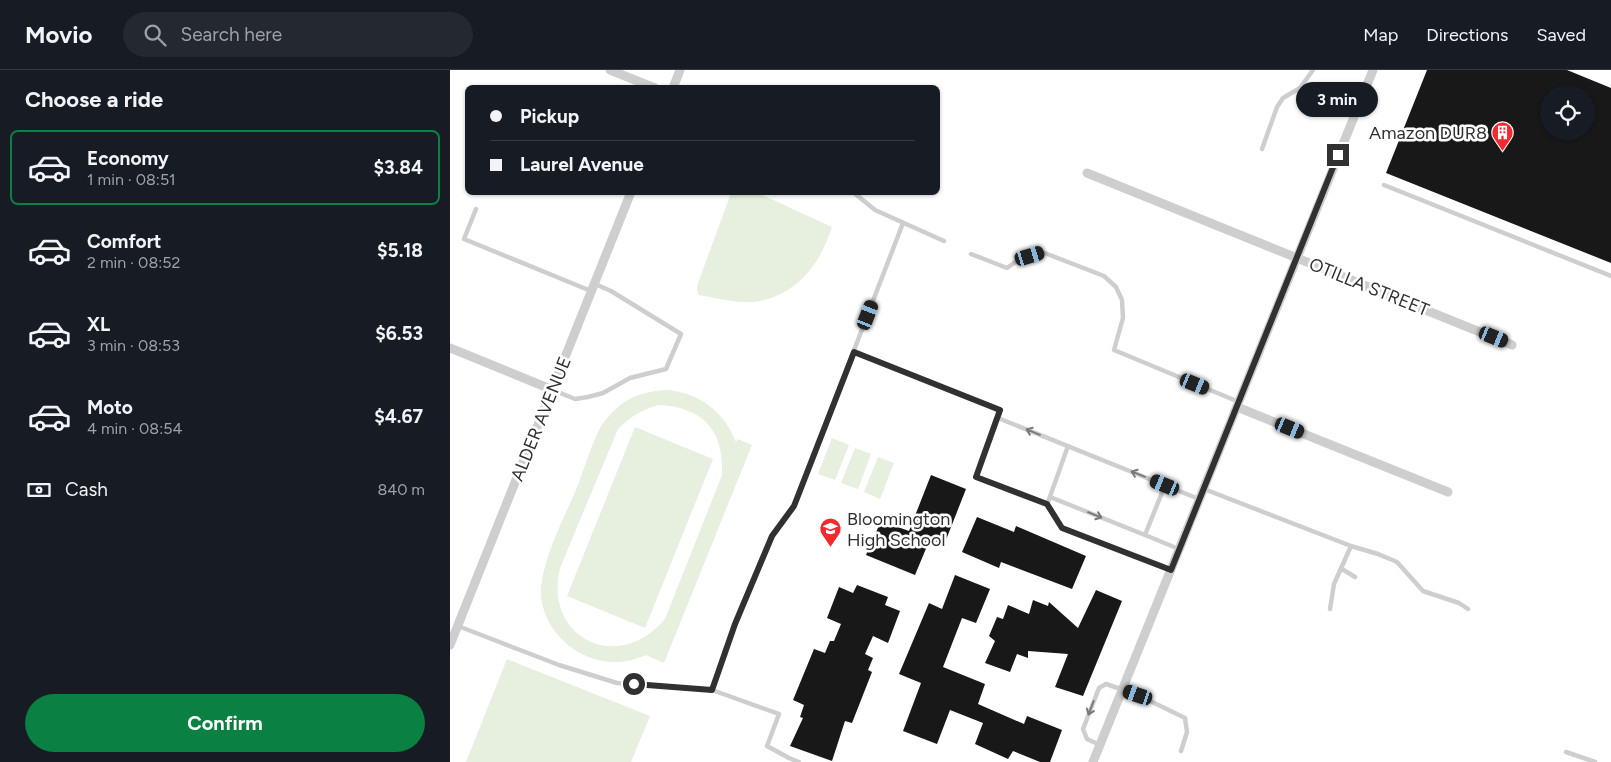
<!DOCTYPE html>
<html lang="en">
<head>
<meta charset="utf-8">
<style>
  :root { --surface:#171b24; --page:#242831; --text:#f1f3f6; --muted:#9ea1a6; --line:#363941; --accent:#0b8043 }
  body { margin:0; font-family:Figtree,sans-serif; background:var(--page); color:var(--text); height:100vh; display:flex; flex-direction:column; font-size:19px; white-space:nowrap }
  * { box-sizing:border-box; margin:0 }
  p { font-size:16px; color:var(--muted) }
  .icon { flex:none; width:28px; height:28px; fill:none; stroke:currentColor; stroke-width:2; stroke-linecap:round; stroke-linejoin:round }
  .map { position:relative; flex:1; overflow:hidden }
  .sheet { display:flex; flex-direction:column; background:var(--surface); width:450px }
  .sheet>* { flex:none }
  .guide { position:absolute; left:15px; top:15px; width:475px; height:110px; border-radius:8px; box-shadow:0 1px 4px #0004; display:grid; align-content:center; height:110px; padding:0 25px; background:var(--surface) }
  .buttons { position:absolute; left:1090px; top:15px; display:grid; gap:10px }
  .buttons a { display:grid; place-items:center; width:55px; height:55px; border-radius:50%; background:var(--surface); box-shadow:0 1px 4px #0004; font-size:25px }
  .end { position:absolute; width:22px; height:22px; margin:-11px; border:6px solid #313131; background:#fff; box-shadow:0 0 0 2px #fff }
  .from { border-radius:50% }
  .bubble { position:absolute; height:35px; border-radius:18px; background:var(--surface); box-shadow:0 1px 4px #0004; font-size:16px; font-weight:700; line-height:35px; text-align:center }
  .car { position:absolute; width:15px; height:30px; margin:-15px -8px; border-radius:6px; box-shadow:0 0 4px 1px #0007; background:linear-gradient(#222 24%,#8ab4d8 0 40%,#222 0 76%,#8ab4d8 0 86%,#222 0) }
  .guide b { display:flex; align-items:center; gap:18px; height:48px; font-size:19px }
  .guide b+b { border-top:1px solid var(--line) }
  .guide i { width:12px; height:12px; background:var(--text) }
  ul { padding:0; list-style:none }
  li { display:flex; align-items:center; gap:15px; height:75px; margin:0 10px 8px; padding:0 15px; border:2px solid transparent; border-radius:8px }
  li div { flex:1 }
  li b { display:block; font-size:19px }
  li em { font-style:normal; font-weight:700 }
  li.on { border-color:var(--accent) }
  li>.icon { width:45px; height:45px; stroke-width:1.5 }
  h2 { padding:0 25px; font-size:22px; line-height:60px }
  .pay { display:flex; align-items:center; gap:12px; height:55px; padding:0 25px; font-size:19px }
  .pay p { margin-inline-start:auto }
  .action { display:flex; gap:10px; margin-top:auto; padding:10px 25px }
  .action a { flex:1; height:58px; border-radius:30px; background:var(--accent); color:#fff; font-size:20px; font-weight:700; line-height:58px; text-align:center }
  header { display:flex; align-items:center; gap:30px; box-sizing:border-box; height:70px; padding:0 25px; background:var(--surface); border-bottom:1px solid var(--line) }
  header strong { font-size:24px }
  nav { display:flex; gap:28px; margin-inline-start:auto; font-size:18px }
  .search { width:350px; height:45px; background:var(--page); display:flex; align-items:center; gap:12px; box-sizing:border-box; padding:0 18px; border-radius:28px; color:var(--muted); font-size:19px }
  main { display:flex; flex:1; min-height:0 }
  .map>svg:first-child { display:block }
</style>
</head>
<body>
<header>
<strong>Movio</strong>
<div class="search"><svg class="icon" aria-label="search" viewBox="0 0 24 24"><circle cx="10" cy="10" r="6"/><path d="M15 15l6 6"/></svg>Search here</div>
<nav><a>Map</a><a>Directions</a><a>Saved</a></nav>
</header>
<main>
<section class="sheet">
<h2>Choose a ride</h2>
<ul>
<li class="on"><svg class="icon" aria-label="car" viewBox="0 0 24 24"><path d="M5 17H2v-5l4-1 3-4h7l3 4 3 1v5h-3M9 17h6M6 11h13"/><circle cx="7" cy="17" r="2"/><circle cx="17" cy="17" r="2"/></svg><div><b>Economy</b><p>1 min · 08:51</p></div><em>$3.84</em></li>
<li><svg class="icon" aria-label="car" viewBox="0 0 24 24"><path d="M5 17H2v-5l4-1 3-4h7l3 4 3 1v5h-3M9 17h6M6 11h13"/><circle cx="7" cy="17" r="2"/><circle cx="17" cy="17" r="2"/></svg><div><b>Comfort</b><p>2 min · 08:52</p></div><em>$5.18</em></li>
<li><svg class="icon" aria-label="car" viewBox="0 0 24 24"><path d="M5 17H2v-5l4-1 3-4h7l3 4 3 1v5h-3M9 17h6M6 11h13"/><circle cx="7" cy="17" r="2"/><circle cx="17" cy="17" r="2"/></svg><div><b>XL</b><p>3 min · 08:53</p></div><em>$6.53</em></li>
<li><svg class="icon" aria-label="car" viewBox="0 0 24 24"><path d="M5 17H2v-5l4-1 3-4h7l3 4 3 1v5h-3M9 17h6M6 11h13"/><circle cx="7" cy="17" r="2"/><circle cx="17" cy="17" r="2"/></svg><div><b>Moto</b><p>4 min · 08:54</p></div><em>$4.67</em></li>
</ul>
<div class="pay"><svg class="icon" aria-label="cash" viewBox="0 0 24 24"><path d="M3 7h18v10H3z"/><circle cx="12" cy="12" r="2"/></svg>Cash<p>840 m</p></div>
<div class="action"><a>Confirm</a></div>
</section>
<div class="map">
<svg width="1161" height="692" viewBox="0 0 1161 692">
  <rect width="100%" height="100%" fill="#fff"/>
  <path fill="#e7efdf" fill-rule="evenodd" d="M281,123H308L382,157C370,195 345,228 302,232C285,233 266,228 248,225L247,216Z
    M219,320C251,324 274,342 286,372L288,369L302,375L214,593L196,585C186,589 177,592 166,592C128,593 91,560 91,522C91,491 116,444 128,415C135,396 141,376 150,358C154,351 161,343 167,338C182,324 199,321 219,320ZM208,335C253,337 274,360 272,405L215,549C168,605 93,568 110,498L168,359C180,347 191,340 208,335Z
    M185,357L263,389L195,558L117,526Z
    M382,368L399,375L385,410L368,404Z
    M405,378L421,384L408,419L391,413Z
    M428,387L444,393L430,429L414,422Z
    M57,589L200,646L181,692H16Z"/>
  <path fill="#181818" fill-rule="evenodd" d="M977,0H1117L1161,18V193L936,103ZM1099,24H1136V61H1099Z
    M481,405L516,419L494,475L480,469L465,505L416,485L431,451L459,461Z
    M527,447L564,462L566,456L636,486L622,519L551,492L549,498L512,482Z
    M505,505L540,519L526,553L512,548L493,597L535,614L528,634L574,654L577,646L612,660L600,692H590L563,681L558,689L525,674L533,653L500,640L487,674L453,661L471,613L449,604L479,533L492,539Z
    M407,515L438,527L435,535L450,541L438,573L423,566L415,584L423,588L418,600L422,602L402,653L395,651L382,691L340,676L353,648L350,647L354,635L343,630L364,579L375,583L380,571H384L391,554L377,548L389,517L403,523Z
    M646,520L672,531L633,626L605,617L618,584L578,581V588L567,584L560,602L535,593L545,571L539,566L547,547L553,549L558,535L579,544L583,530L598,536L599,532L628,558Z"/>
  <g fill="none" stroke-linecap="round" stroke-linejoin="round">
    <path stroke="#cecece" stroke-width="4.5" d="M812,79L827,37L833,28L850,18L863,0
      M934,115L1161,206
      M403,122L425,140L494,171
      M26,139L14,169L141,221
      M521,184L557,198L568,190L592,182L654,206L666,217L672,230L673,248L664,280L789,332
      M404,282L551,340L526,407L597,435L612,458L721,500
      M103,320L125,329L138,327L153,323L180,308L216,299L231,264L161,221L145,214
      M548,348L749,429
      M715,415L695,465L729,479
      M754,419L901,476L928,484L947,492L973,521L1009,533L1018,539
      M600,427L695,465
      M597,435L618,376
      M892,499L905,507
      M880,539L884,514L901,476
      M8,556L109,595L167,613L262,620
      M650,675L637,669L633,659L649,618L656,614L688,625L735,648L737,662L731,681
      M1116,682L1145,692
      M349,692L339,688L317,676L329,644L262,620L285,554L322,466L344,436L453,153"/>
    <path stroke="#cecece" stroke-width="9" d="M160,0L205,18
      M223,18L230,0
      M637,103L1062,275
      M0,278L103,320
      M787,337L998,422
      M0,575L181,122
      M643,692L923,0"/>
  </g>
  <defs><path id="oneway-shaft" d="M-6 0H5M1.5-3L5.5 0L1.5 3" fill="none" stroke-width="1.6" stroke-linecap="round" stroke-linejoin="round" transform="scale(1.25)"/></defs>
  <g stroke="#787878">
    <use href="#oneway-shaft" transform="translate(583 362) rotate(-158)"/>
    <use href="#oneway-shaft" transform="translate(688 404) rotate(-158)"/>
    <use href="#oneway-shaft" transform="translate(645 445) rotate(22)"/>
    <use href="#oneway-shaft" transform="translate(641 638) rotate(111)"/>
  </g>
  <g fill="none" stroke-linecap="round" stroke-linejoin="round">
    <path stroke="#313131" stroke-width="6" d="M184,614L262,620L285,554L322,466L344,436L404,282L550,340L526,407L597,434L612,458L721,500L888,85"/>
  </g>
  <defs>
    <symbol id="building-pin" viewBox="-11 -11 22 30"><path d="M0 17L-7.5 6A9.5 9.5 0 1 1 7.5 6Z" fill="#f32930" stroke="#fff"/><path d="M-4-6H4V6H1V3H-1V6H-4ZM-2.5-4.3h1.7v1.8h-1.7ZM.8-4.3h1.7v1.8H.8ZM-2.5-1h1.7V.8h-1.7ZM.8-1h1.7V.8H.8Z" fill="#fff"/></symbol>
    <symbol id="school-pin" viewBox="-11 -11 22 30"><path d="M0 17L-7.5 6A9.5 9.5 0 1 1 7.5 6Z" fill="#f32930" stroke="#fff"/><path d="M0-5L7-2L0 1L-7-2ZM-4 1L0 2.5L4 1V4Q0 6-4 4Z" fill="#fff"/></symbol>
  </defs>
  <g fill-rule="evenodd">
    <use href="#building-pin" x="1040" y="50" width="25" height="34"/>
    <use href="#school-pin" x="368" y="446" width="25" height="34"/>
  </g>
  <g text-anchor="middle" dominant-baseline="central" stroke-width="5" stroke-linejoin="round" paint-order="stroke">
    <g font-size="18" fill="#313131" stroke="#fff" text-anchor="end">
      <text x="1037" y="63">Amazon DUR8</text>
      <text x="397" y="449" text-anchor="start">Bloomington<tspan x="397" dy="21">High School</tspan></text>
    </g>
    <g font-size="18" fill="#313131" stroke="#fff">
      <text transform="translate(919 217) rotate(22)">OTILLA STREET</text>
      <text transform="translate(91 349) rotate(-68)">ALDER AVENUE</text>
    </g>
  </g>
</svg>
<div class="buttons">
<a><svg class="icon" aria-label="locate" viewBox="0 0 24 24"><circle cx="12" cy="12" r="6"/><path d="M12 2v4M12 18v4M2 12h4M18 12h4"/></svg></a>
</div>
<i class="end from" style="left:184px;top:614px"></i>
<i class="end" style="left:888px;top:85px"></i>
<div class="bubble" style="left:846px;top:12px;width:82px">3 min</div>
<i class="car" style="left:580px;top:186px;rotate:73deg"></i>
<i class="car" style="left:418px;top:245px;rotate:21deg"></i>
<i class="car" style="left:1044px;top:267px;rotate:112deg"></i>
<i class="car" style="left:745px;top:314px;rotate:112deg"></i>
<i class="car" style="left:840px;top:358px;rotate:112deg"></i>
<i class="car" style="left:715px;top:415px;rotate:292deg"></i>
<i class="car" style="left:688px;top:625px;rotate:289deg"></i>
<div class="guide">
<b><i class="from"></i>Pickup</b>
<b><i></i>Laurel Avenue</b>
</div>
</div>
</main>
</body>
</html>
